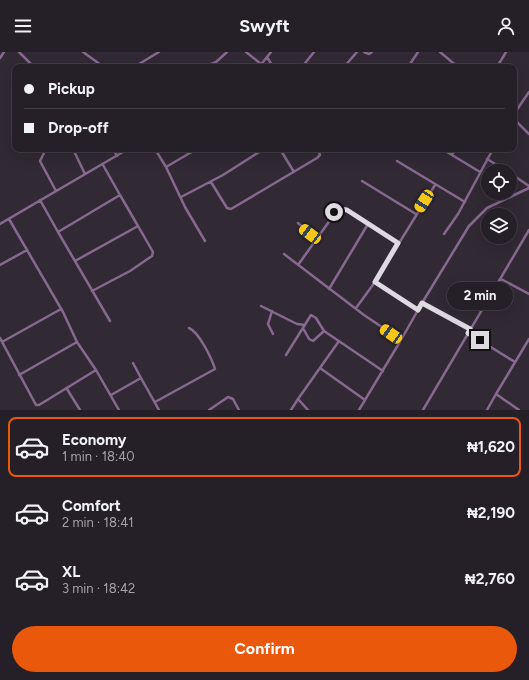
<!DOCTYPE html>
<html lang="en">
<head>
<meta charset="utf-8">
<style>
  :root { --surface:#251f27; --page:#312c33; --text:#f1f3f6; --muted:#a3a2a7; --line:#423d44; --accent:#ea580c }
  body { margin:0; font-family:Figtree,sans-serif; background:var(--page); color:var(--text); height:100vh; display:flex; flex-direction:column; font-size:15px; white-space:nowrap }
  * { box-sizing:border-box; margin:0 }
  p { font-size:13px; color:var(--muted) }
  .icon { flex:none; width:22px; height:22px; fill:none; stroke:currentColor; stroke-width:2; stroke-linecap:round; stroke-linejoin:round }
  .map { position:relative; height:358px; overflow:hidden }
  .details { display:flex; flex-direction:column; background:var(--surface); flex:1 }
  .details>* { flex:none }
  .guide { position:absolute; left:12px; top:12px; width:505px; height:88px; border-radius:8px; box-shadow:0 4px 16px #0002,0 0 0 1px var(--line); display:grid; align-content:center; height:88px; padding:0 12px; background:var(--surface) }
  .fabs { position:absolute; left:481px; top:112px; display:grid; gap:8px }
  .fabs a { display:grid; place-items:center; width:36px; height:36px; border-radius:50%; background:var(--surface); box-shadow:0 4px 16px #0002,0 0 0 1px var(--line); font-size:20px }
  .end { position:absolute; width:18px; height:18px; margin:-9px; border:5px solid #dfdae1; background:#111; box-shadow:0 0 0 2px #111 }
  .from { border-radius:50% }
  .bubble { position:absolute; height:28px; border-radius:14px; background:var(--surface); box-shadow:0 4px 16px #0002,0 0 0 1px var(--line); font-size:13px; font-weight:700; line-height:28px; text-align:center }
  .car { position:absolute; width:12px; height:24px; margin:-12px -6px; border-radius:5px; box-shadow:0 0 3px 1px #0007; background:linear-gradient(#f5c518 24%,#345 0 40%,#f5c518 0 76%,#345 0 86%,#f5c518 0) }
  .guide b { display:flex; align-items:center; gap:14px; height:38px; font-size:15px }
  .guide b+b { border-top:1px solid var(--line) }
  .guide i { width:10px; height:10px; background:var(--text) }
  ul { padding:7px 0 0; list-style:none }
  li { display:flex; align-items:center; gap:12px; height:60px; margin:0 8px 6px; padding:0 4px; border:2px solid transparent; border-radius:8px }
  li div { flex:1 }
  li b { display:block; font-size:15px }
  li em { font-style:normal; font-weight:700 }
  li.active { border-color:var(--accent) }
  li>.icon { width:36px; height:36px; stroke-width:1.5 }
  .primary-button { display:flex; gap:8px; margin-top:auto; padding:8px 12px }
  .primary-button a { flex:1; height:46px; border-radius:24px; background:var(--accent); color:#fff; font-size:16px; font-weight:700; line-height:46px; text-align:center }
  header { display:flex; justify-content:space-between; align-items:center; height:52px; padding:0 12px; background:var(--surface); font-size:18px; font-weight:700 }
  .map>svg:first-child { display:block }
</style>
</head>
<body>
<header><svg class="icon" aria-label="menu" viewBox="0 0 24 24"><path d="M4 6h16M4 12h16M4 18h16"/></svg>Swyft<svg class="icon" aria-label="person" viewBox="0 0 24 24"><circle cx="12" cy="8" r="4"/><path d="M4 21q1-7 8-7t8 7"/></svg></header>
<div class="map">
<svg width="529" height="358" viewBox="0 0 529 358">
  <rect width="100%" height="100%" fill="#312934"/>
  <g fill="none" stroke-linecap="round" stroke-linejoin="round">
    <path stroke="#886891" stroke-width="2.5" d="M19,0L34,15
      M83,0L101,13
      M246,0L261,12
      M364,0L369,2L372,0
      M440,0L458,15
      M267,5L273,15
      M0,6L4,0
      M134,15L159,0
      M204,15L216,10L227,0
      M259,15L271,0
      M302,15L314,0
      M344,15L357,0
      M408,15L418,0
      M497,15L506,0
      M514,62L529,40
      M514,67L529,82
      M46,97L40,109L56,139
      M73,97L85,122
      M113,97L117,104
      M155,97L166,115L195,98
      M280,97L294,120
      M442,97L452,103
      M455,97L452,103L480,120
      M487,107L507,119
      M397,109L465,150
      M166,115L185,155L205,189
      M510,121L529,134
      M362,129L416,162
      M211,130L227,156L231,157L317,106L320,103L318,97
      M181,145L223,123L264,97
      M40,148L58,180L120,143L103,113
      M9,167L63,260L77,290L96,318L119,358
      M298,171L310,182L318,185
      M0,172L128,97
      M58,180L110,269
      M444,182L458,162L493,97
      M284,202L364,263L401,288L359,358
      M75,209L138,174L120,143
      M0,213L27,198
      M298,213L338,157L347,158L398,191
      M501,227L529,242
      M375,230L435,133
      M329,237L368,172
      M92,239L130,219L152,204L153,200L138,174
      M422,251L469,174L487,156L529,136
      M261,254L297,272L305,273
      M356,256L375,230L418,258L401,288
      M418,258L422,251L452,268L470,277
      M272,259L268,272L273,282
      M303,276L309,287L313,289L324,279
      M468,281L515,310
      M0,286L36,353H39L96,318
      M2,290L61,257
      M286,303L311,263L316,266L324,279L383,319
      M133,311L141,326
      M320,316L365,348
      M19,323L77,290
      M67,337L80,358
      M111,343L141,326L159,358
      M298,347L339,289
      M155,350L215,317C212,307 199,280 189,276
      M209,358L228,345L233,347L239,358
      M291,358L298,347L308,358
      M423,358L529,178
      M487,358L496,342
      M519,358L496,342L529,287"/>
  </g>
  <g fill="none" stroke-linecap="round" stroke-linejoin="round">
    <path stroke="#dfdae1" stroke-width="5" d="M334,160L338,157L347,158L398,191L375,230L418,258L422,251L470,277L468,281L480,288"/>
  </g>
</svg>
<div class="fabs">
<a><svg class="icon" aria-label="locate" viewBox="0 0 24 24"><circle cx="12" cy="12" r="6"/><path d="M12 2v4M12 18v4M2 12h4M18 12h4"/></svg></a>
<a><svg class="icon" aria-label="layers" viewBox="0 0 24 24"><path d="M12 4l9 5-9 5-9-5zM3 14l9 5 9-5"/></svg></a>
</div>
<i class="end from" style="left:334px;top:160px"></i>
<i class="end" style="left:480px;top:288px"></i>
<div class="bubble" style="left:447px;top:230px;width:66px">2 min</div>
<i class="car" style="left:424px;top:149px;rotate:213deg"></i>
<i class="car" style="left:310px;top:182px;rotate:307deg"></i>
<i class="car" style="left:391px;top:282px;rotate:304deg"></i>
<div class="guide">
<b><i class="from"></i>Pickup</b>
<b><i></i>Drop-off</b>
</div>
</div>
<section class="details">
<ul>
<li class="active"><svg class="icon" aria-label="car" viewBox="0 0 24 24"><path d="M5 17H2v-5l4-1 3-4h7l3 4 3 1v5h-3M9 17h6M6 11h13"/><circle cx="7" cy="17" r="2"/><circle cx="17" cy="17" r="2"/></svg><div><b>Economy</b><p>1 min · 18:40</p></div><em>₦1,620</em></li>
<li><svg class="icon" aria-label="car" viewBox="0 0 24 24"><path d="M5 17H2v-5l4-1 3-4h7l3 4 3 1v5h-3M9 17h6M6 11h13"/><circle cx="7" cy="17" r="2"/><circle cx="17" cy="17" r="2"/></svg><div><b>Comfort</b><p>2 min · 18:41</p></div><em>₦2,190</em></li>
<li><svg class="icon" aria-label="car" viewBox="0 0 24 24"><path d="M5 17H2v-5l4-1 3-4h7l3 4 3 1v5h-3M9 17h6M6 11h13"/><circle cx="7" cy="17" r="2"/><circle cx="17" cy="17" r="2"/></svg><div><b>XL</b><p>3 min · 18:42</p></div><em>₦2,760</em></li>
</ul>
<div class="primary-button"><a>Confirm</a></div>
</section>
</body>
</html>
